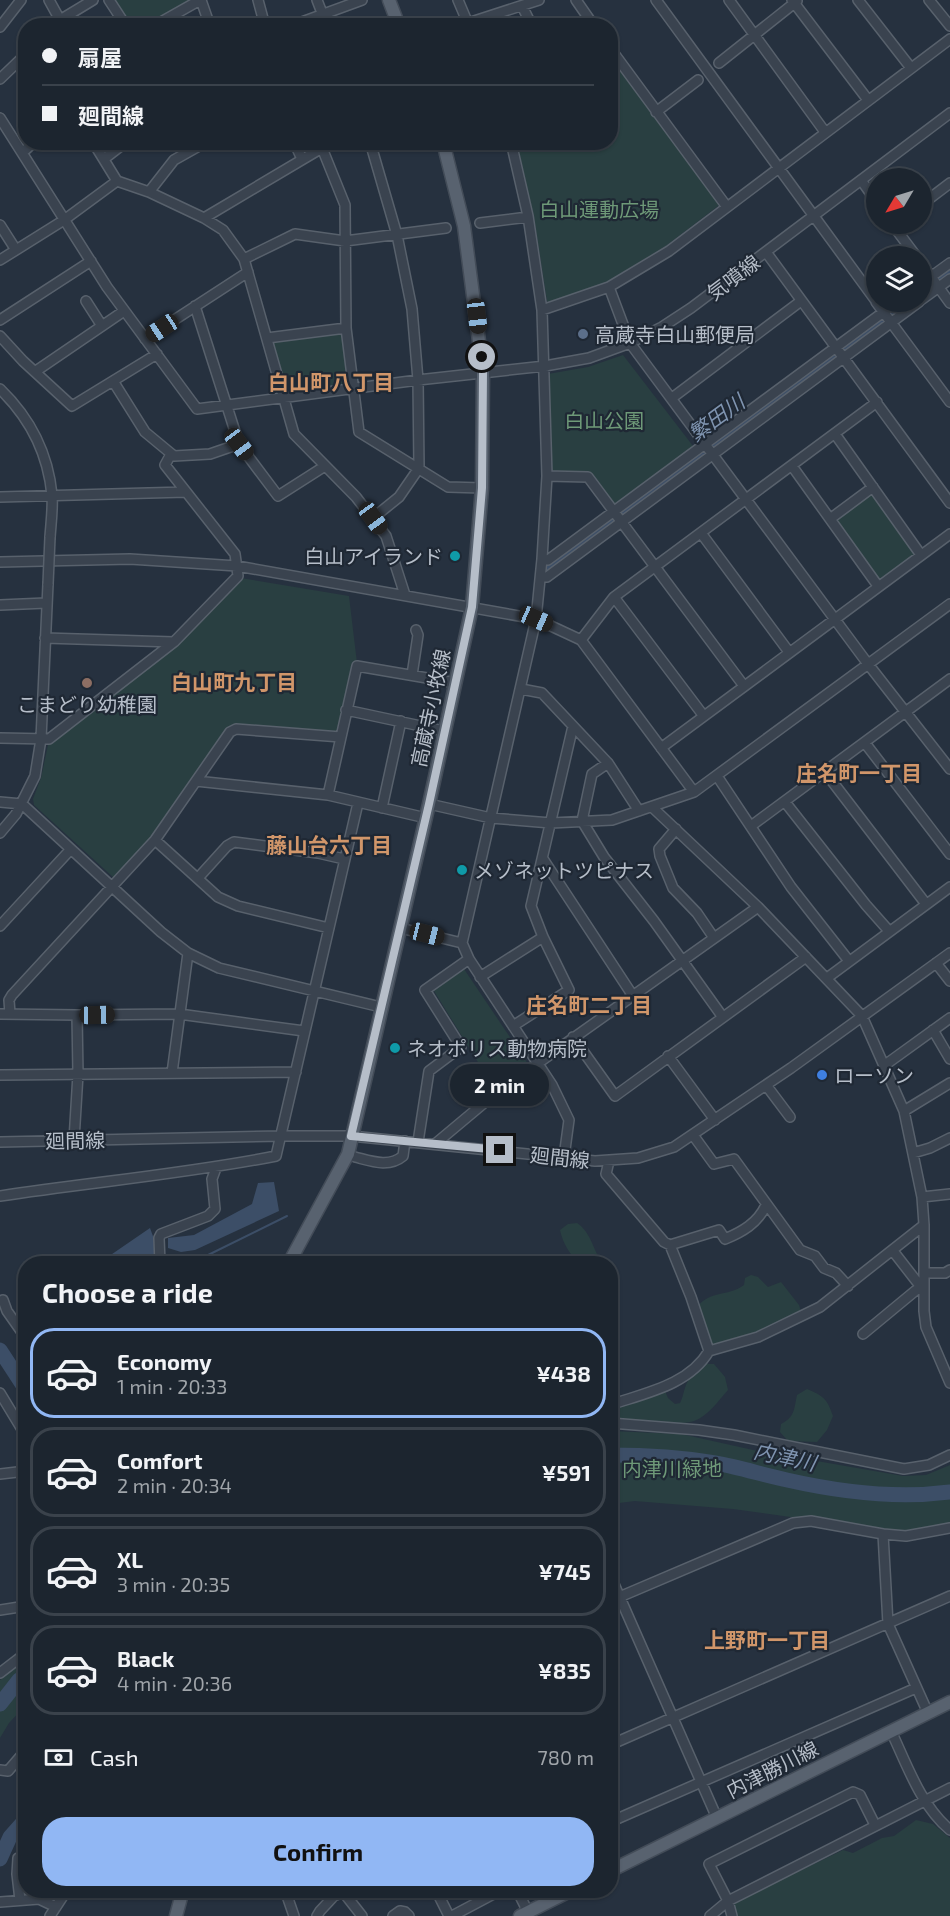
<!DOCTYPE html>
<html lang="en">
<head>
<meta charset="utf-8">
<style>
  :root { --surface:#1c252f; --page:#29313b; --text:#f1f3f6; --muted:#a0a5aa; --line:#3a424b; --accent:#91b7f4 }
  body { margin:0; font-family:"Exo 2","Noto Sans JP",sans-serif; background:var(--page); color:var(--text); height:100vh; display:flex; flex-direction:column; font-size:22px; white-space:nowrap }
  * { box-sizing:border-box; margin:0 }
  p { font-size:20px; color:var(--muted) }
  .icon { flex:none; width:33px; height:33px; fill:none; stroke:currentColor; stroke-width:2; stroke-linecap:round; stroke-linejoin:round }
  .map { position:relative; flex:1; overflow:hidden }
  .side { position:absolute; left:18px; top:1256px; width:600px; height:642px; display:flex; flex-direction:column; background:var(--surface); border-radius:24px; box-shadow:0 2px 4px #0004,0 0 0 2px var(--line) }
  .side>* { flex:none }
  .guide { position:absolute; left:18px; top:18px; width:600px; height:132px; border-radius:24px; box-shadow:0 2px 4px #0004,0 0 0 2px var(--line); display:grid; align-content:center; height:132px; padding:0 24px; background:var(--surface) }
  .needle { width:39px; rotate:232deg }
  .tools { position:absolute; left:866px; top:168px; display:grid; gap:12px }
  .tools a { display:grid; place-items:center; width:66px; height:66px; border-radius:50%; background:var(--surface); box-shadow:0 2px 4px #0004,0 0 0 2px var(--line); font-size:30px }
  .end { position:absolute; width:27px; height:27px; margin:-14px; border:8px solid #b6bec9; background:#111; box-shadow:0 0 0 3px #111 }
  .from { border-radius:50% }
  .bubble { position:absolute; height:42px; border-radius:21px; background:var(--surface); box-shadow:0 2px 4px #0004,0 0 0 2px var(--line); font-size:20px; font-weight:700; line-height:42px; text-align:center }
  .car { position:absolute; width:18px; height:36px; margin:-18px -9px; border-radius:8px; box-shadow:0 0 4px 2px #0007; background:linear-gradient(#222 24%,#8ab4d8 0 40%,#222 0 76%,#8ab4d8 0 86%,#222 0) }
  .guide b { display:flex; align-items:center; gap:21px; height:57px; font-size:22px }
  .guide b+b { border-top:2px solid var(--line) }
  .guide i { width:15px; height:15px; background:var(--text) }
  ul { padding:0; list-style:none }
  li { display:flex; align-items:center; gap:18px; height:90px; margin:0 12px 9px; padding:0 12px; border:3px solid var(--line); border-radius:24px }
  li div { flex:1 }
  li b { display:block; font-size:22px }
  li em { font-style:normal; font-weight:700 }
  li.current { border-color:var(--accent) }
  li>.icon { width:54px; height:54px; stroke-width:1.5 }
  h2 { padding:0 24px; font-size:27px; line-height:72px }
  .pay { display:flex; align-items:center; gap:15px; height:66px; padding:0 24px; font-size:22px }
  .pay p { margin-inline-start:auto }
  .primary-button { display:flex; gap:12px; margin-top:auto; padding:12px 24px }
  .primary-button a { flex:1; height:69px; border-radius:24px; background:var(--accent); color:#111; font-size:24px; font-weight:700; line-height:69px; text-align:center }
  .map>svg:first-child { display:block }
</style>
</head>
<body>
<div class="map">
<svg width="950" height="1916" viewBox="0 0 950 1916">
  <rect width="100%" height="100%" fill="#26313f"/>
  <path fill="#293f41" d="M113,0H193L149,26L130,25Z
    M613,63H617L719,203L718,206L666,246L607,282L549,303L547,301L534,218L517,143L610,142L611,65Z
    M340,333L343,335L349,381L347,384L288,391L285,389L272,344L274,341Z
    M623,355L693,446L612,506L588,474L549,473L548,374L588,367Z
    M870,493H874L916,551L915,555L882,579H878L836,521L837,517Z
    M241,578L349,596L357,663L339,731L336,733L233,725L229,728L152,837L114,878L34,805L33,799L41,778L48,745L107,699Z
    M464,969L528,1064L494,1088L434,991Z
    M577,1223C591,1232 593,1250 602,1263H578C569,1252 563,1244 560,1230L568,1224Z
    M751,1275L758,1277L768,1287L781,1282L799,1305L801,1312L759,1333L712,1346L698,1306C711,1290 728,1297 744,1285L745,1278Z
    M706,1364H714L725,1377L728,1390C719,1400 708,1416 694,1421C682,1426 624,1422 611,1418L610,1409L665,1391L668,1398L675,1404L680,1403C683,1397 683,1394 685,1388C688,1377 697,1370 706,1364Z
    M807,1389C824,1396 827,1399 833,1416L827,1430L817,1442L788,1441L780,1432L781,1424C795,1417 794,1409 797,1395Z
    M611,1431L681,1434L753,1450L903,1476L926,1475L950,1465V1525L922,1532H898L733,1509L635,1501L611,1504Z
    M25,1661V1706L9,1723L0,1738V1680Z
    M916,1820L933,1824L950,1838V1916H737L734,1905L738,1901L843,1850L853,1853L882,1838L894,1836Z"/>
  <path fill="#3c4e67" d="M274,1182L279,1211L195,1250L181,1252L168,1248V1238L194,1235L252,1204L258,1183Z
    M150,1228L154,1239L156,1263H99Z"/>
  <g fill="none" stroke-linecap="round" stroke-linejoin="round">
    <path stroke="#3c4e67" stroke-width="2" d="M165,1263L167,1261L202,1258L287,1216
      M44,1890L46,1896"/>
    <path stroke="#3c4e67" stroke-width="15" d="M921,292L950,271
      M548,567L908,302
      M0,1350L26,1390
      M610,1455C645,1455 681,1457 715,1463C739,1467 763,1475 787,1480C840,1492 896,1499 950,1492
      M0,1704L19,1680L26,1677
      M0,1859L10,1837L26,1819"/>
    <defs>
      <path id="minor" d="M49,0L60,20
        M109,0L126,26
        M201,0L210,26
        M258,0L265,26
        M317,0L327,26
        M458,0L469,26
        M576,0L594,26
        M656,0L876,301
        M729,0L825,132
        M792,0L868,100
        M858,0L911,68
        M929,0L950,26
        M522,6L532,26
        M468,23L539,0
        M54,26L60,20L93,0
        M154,26L200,0
        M291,26L362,0
        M0,27L21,0
        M610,48L727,207
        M719,63L797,1
        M0,79L26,54
        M656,112L698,80
        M0,118L107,287L197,409L418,380L545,366L589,358L630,343L662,327L691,308L950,113
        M93,142L117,181L149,192L204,218L223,230L244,259L294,434L356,497L386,536L405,595
        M294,142L302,159
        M370,142L397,235L412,309L418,380L419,468L399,497L373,518
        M511,142L528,216L542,310L547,476L542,559L536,619L462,943L469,959L552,1085L569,1120L564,1157
        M322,148L345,205L346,328L359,432L448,487L482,488
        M22,153L34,142
        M104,159L126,142
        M861,180L876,201
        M149,192L174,160L206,142
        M921,205L950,183
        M204,218L332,142
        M480,223L528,217
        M892,224L916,256
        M0,225L16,250
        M766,252L950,503
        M244,259L295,234L345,241L446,228
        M0,260L64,220L117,181
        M921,263L950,303
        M921,284L950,263
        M609,287L630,343L868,664L950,769
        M921,300L950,279
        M86,301L102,326
        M876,302L950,402
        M195,306L239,444L278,496L325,466
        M542,310L609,287L669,251L950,39
        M0,320L91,261
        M0,336L23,361L72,406L157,354
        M267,338L346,328
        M145,339L248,272
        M36,371L124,311
        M113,381L145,432L174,456L210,454L239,444
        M0,389C30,418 48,453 52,495C53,508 51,523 50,537
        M672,398L801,301
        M835,434L921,555
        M792,466L878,586
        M547,476L588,477L744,686
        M0,497L186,492
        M830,519L873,487
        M701,533L789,652
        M542,559L548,560L897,302
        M0,562L130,559L237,566L536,619L581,640L694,792
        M541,577H547L919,302
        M614,597L703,715
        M0,605L46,603
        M45,638L174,642
        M581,640L614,597L877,402
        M412,675L418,635L416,630
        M521,689L542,693L608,763L639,811
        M346,710L444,731
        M0,738L49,739L174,642L238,576L235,554L165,465L171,454
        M865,743L950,854
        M661,748L950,534
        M608,763L592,774L582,821L604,857L654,921L722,1016
        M825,772L926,904
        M717,776L791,887L849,961
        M196,781L328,795L426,818
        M328,795L357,666L456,683
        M0,802L22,804L161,932L188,953L219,968L381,1007
        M785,802L866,905L889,931
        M429,804L491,818L551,823L612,820L694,792L950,604
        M652,807L758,907L862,1016L904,1111L922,1197L924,1225V1311L926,1327L950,1383
        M382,808L401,721
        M751,826L950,679
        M676,829L659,849L660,856L673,888L697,913L714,938
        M0,833L16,814L35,776L41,739L48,584
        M155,840L218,897L238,906L329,928
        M543,859L633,996
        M198,878L227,846L234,842L318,853L344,859
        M0,926L71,849
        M400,928L462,943
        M936,963L950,981
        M480,977L543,937
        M827,978L950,887
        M0,1014L77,1015L179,1014L304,1031
        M10,1014L9,1000L12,995L155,840L230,732L236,729L341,737
        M513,1026L569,990L543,937L531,906L573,726
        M933,1030L950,1059
        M573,1037L615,1096L806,957
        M668,1056L715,1120
        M885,1065L950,1018
        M172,1073L188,953
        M0,1075L296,1072
        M766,1085L790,1117
        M904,1111L950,1083
        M693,1135L714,1164L734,1159L800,1250L815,1256L824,1268L836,1273L848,1286
        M74,1140L78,1074L77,1015
        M0,1142L282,1136H351L595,1161L638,1158L674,1147L791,1068L950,953
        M418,1142L429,1071L461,1047L425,990L469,959
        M435,1144L496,1093L758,907
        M913,1153L930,1148L950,1138
        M355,1157C371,1161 389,1168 403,1156L405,1141
        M609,1161L606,1174L664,1242L670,1245L691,1297L709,1351
        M0,1196C92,1182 185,1174 276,1156L358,803
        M922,1197L950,1194
        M670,1245L719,1230L725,1239C742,1232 758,1223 766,1205
        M893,1251L921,1287
        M160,1263L159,1238L161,1234L208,1216L215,1209L212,1179L216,1168
        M924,1273H945L950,1270
        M3,1300L7,1311L26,1338
        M863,1334L915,1291L921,1287H924
        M0,1393L26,1436
        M610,1405C645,1393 689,1385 709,1351L758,1337L820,1307L924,1225
        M610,1423L699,1430L734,1435L904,1469L929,1465L950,1455
        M0,1474L26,1471
        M883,1534L906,1536L950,1528
        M610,1575L717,1818
        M610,1601L793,1523L811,1521L883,1534L888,1624L928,1713
        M0,1610L26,1606
        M0,1673L26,1653
        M891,1731C907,1765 921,1806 950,1830
        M610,1745L950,1596
        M0,1770L8,1771L26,1750
        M610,1822L916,1688
        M18,1858L17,1874L20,1900
        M285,1890L294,1916
        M436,1890L449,1916
        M517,1890L528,1912
        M344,1893L362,1916
        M0,1902L39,1899L56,1907
        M50,1916L67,1890
        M317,1916L320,1911L334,1896L348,1890
        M393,1916L400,1911L405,1912L409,1916
        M452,1916L501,1890
        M710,1916L728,1901L950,1788
        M732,1916L728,1901L709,1864L853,1792L860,1795L875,1825"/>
      <path id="major" d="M389,0L399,26
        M289,1263L348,1154L429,804L472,607L482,488L483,372L464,226L443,142
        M610,1871L950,1702
        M176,1916L183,1890
        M520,1916L572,1890"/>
    </defs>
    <use href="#minor" stroke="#58616c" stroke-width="12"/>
    <use href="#major" stroke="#434c58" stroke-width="15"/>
    <use href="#minor" stroke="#3a434f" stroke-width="9"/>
    <use href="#major" stroke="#58626f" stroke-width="12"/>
    <defs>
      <path id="minor-bridge" d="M48,584L50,537"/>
    </defs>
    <use href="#minor-bridge" stroke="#58616c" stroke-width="12" stroke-linecap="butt"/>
    <use href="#minor-bridge" stroke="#3a434f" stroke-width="9"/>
  </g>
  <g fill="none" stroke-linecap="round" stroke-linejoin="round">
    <path stroke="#b6bec9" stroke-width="8" d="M482,357L483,372L482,488L472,607L429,804L351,1136L500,1150"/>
  </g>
  <circle fill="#5c6f8a" stroke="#1f2834" stroke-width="2" cx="583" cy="334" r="6"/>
  <g fill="#0f9aa8" stroke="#1f2834" stroke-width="2">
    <circle cx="455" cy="556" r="6"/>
    <circle cx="462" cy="870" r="6"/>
    <circle cx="395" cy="1048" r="6"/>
  </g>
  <circle fill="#8d6e63" stroke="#1f2834" stroke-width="2" cx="87" cy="683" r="6"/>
  <circle fill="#3f7fe0" stroke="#1f2834" stroke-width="2" cx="822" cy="1075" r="6"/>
  <g text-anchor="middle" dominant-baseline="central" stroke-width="4.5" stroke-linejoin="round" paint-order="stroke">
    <g font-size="20" fill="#6e9978" stroke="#1f2834">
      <text x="599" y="209">白山運動広場</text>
      <text x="604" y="420">白山公園</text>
      <text x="672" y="1468">内津川緑地</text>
    </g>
    <g font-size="20" fill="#b6bec9" stroke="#1f2834">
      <text transform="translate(733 277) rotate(-37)">気噴線</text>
      <text transform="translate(430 708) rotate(-78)">高蔵寺小牧線</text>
      <text transform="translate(75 1140) rotate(-1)">廻間線</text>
      <text transform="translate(560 1157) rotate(6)">廻間線</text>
      <text transform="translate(772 1769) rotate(-27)">内津勝川線</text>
    </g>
    <g font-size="20" fill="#b6bec9" stroke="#1f2834" text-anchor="start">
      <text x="595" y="334">高蔵寺白山郵便局</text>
      <text x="443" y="556" text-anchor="end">白山アイランド</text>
      <text x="87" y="704" text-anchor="middle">こまどり幼稚園</text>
      <text x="474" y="870">メゾネットツピナス</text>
      <text x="407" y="1048">ネオポリス動物病院</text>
      <text x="834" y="1075">ローソン</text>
    </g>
    <g font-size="21" font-weight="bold" fill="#d1966a" stroke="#1f2834">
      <text x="331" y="381">白山町八丁目</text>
      <text x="234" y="681">白山町九丁目</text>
      <text x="859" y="772">庄名町一丁目</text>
      <text x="329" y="844">藤山台六丁目</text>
      <text x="589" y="1004">庄名町二丁目</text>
      <text x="767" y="1639">上野町一丁目</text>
    </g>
    <g font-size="21" font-style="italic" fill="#7f94b0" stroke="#1f2834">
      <text transform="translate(716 417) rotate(-36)">繁田川</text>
      <text transform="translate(785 1456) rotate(12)">内津川</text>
    </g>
  </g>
</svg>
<div class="tools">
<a><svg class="needle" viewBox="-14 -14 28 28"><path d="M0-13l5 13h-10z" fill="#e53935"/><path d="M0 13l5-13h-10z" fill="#a0a5aa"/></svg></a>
<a><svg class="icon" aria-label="layers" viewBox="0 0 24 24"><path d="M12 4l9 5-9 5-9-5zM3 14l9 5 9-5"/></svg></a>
</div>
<i class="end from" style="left:482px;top:357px"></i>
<i class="end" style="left:500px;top:1150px"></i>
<div class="bubble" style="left:450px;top:1064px;width:99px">2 min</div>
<i class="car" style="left:477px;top:316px;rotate:173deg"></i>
<i class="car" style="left:162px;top:328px;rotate:237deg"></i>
<i class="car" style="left:239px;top:444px;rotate:143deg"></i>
<i class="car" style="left:373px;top:518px;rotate:144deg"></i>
<i class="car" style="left:536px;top:619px;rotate:114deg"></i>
<i class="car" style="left:427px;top:934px;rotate:104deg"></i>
<i class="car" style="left:97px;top:1015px;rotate:89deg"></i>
<div class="guide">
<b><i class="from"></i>扇屋</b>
<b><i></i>廻間線</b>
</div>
<section class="side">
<h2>Choose a ride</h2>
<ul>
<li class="current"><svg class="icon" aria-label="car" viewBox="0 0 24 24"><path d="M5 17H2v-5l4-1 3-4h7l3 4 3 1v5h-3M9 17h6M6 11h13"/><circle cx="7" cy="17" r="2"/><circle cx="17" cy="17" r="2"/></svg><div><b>Economy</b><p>1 min · 20:33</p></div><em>¥438</em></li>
<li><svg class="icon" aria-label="car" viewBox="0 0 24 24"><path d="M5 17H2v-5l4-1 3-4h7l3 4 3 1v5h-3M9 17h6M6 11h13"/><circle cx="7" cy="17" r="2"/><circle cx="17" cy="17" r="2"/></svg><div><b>Comfort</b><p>2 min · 20:34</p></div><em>¥591</em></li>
<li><svg class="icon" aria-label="car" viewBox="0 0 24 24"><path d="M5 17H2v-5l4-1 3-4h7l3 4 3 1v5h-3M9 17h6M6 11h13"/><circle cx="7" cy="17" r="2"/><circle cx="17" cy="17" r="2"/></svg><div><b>XL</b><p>3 min · 20:35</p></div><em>¥745</em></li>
<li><svg class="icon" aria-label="car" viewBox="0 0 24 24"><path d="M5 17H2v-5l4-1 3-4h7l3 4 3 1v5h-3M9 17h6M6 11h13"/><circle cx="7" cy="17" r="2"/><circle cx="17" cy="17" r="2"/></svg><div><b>Black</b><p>4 min · 20:36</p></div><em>¥835</em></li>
</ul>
<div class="pay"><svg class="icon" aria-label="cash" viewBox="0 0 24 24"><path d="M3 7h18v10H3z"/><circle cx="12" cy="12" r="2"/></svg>Cash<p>780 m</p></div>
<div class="primary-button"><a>Confirm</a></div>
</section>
</div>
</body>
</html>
